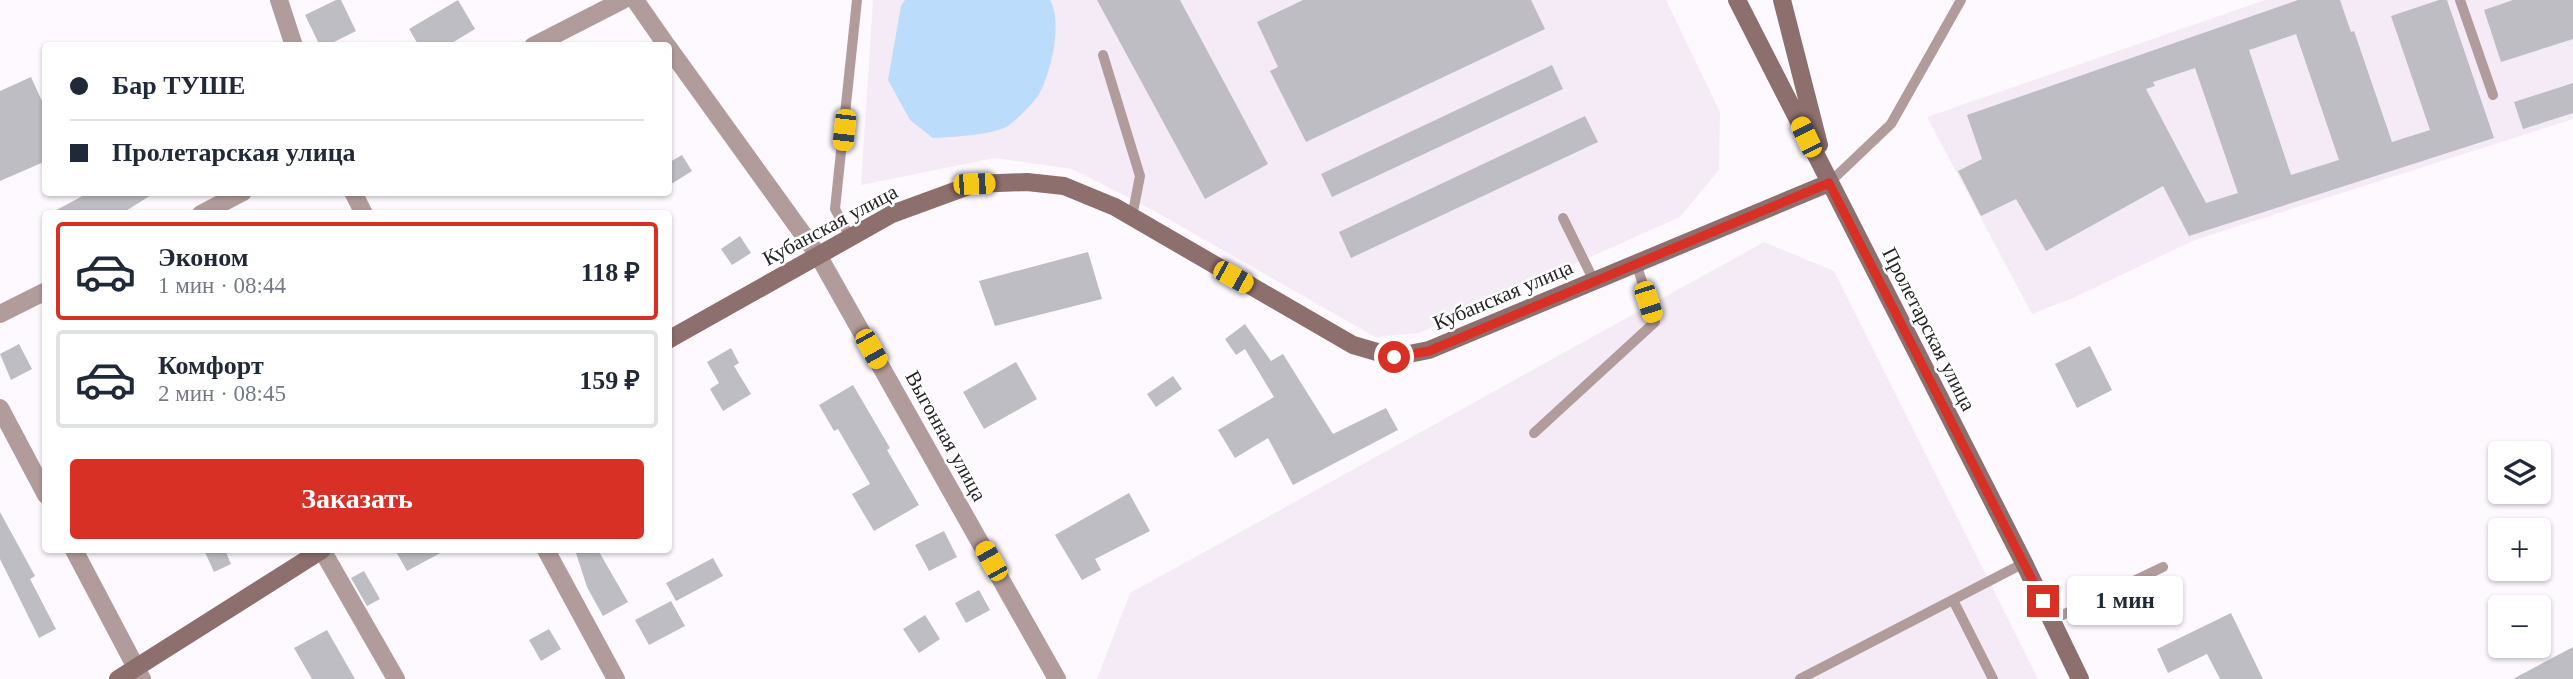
<!DOCTYPE html>
<html lang="ru">
<head>
<meta charset="utf-8">
<style>
  :root { --surface:#fff; --page:#f2f2f3; --text:#1f2937; --muted:#747a83; --line:#e0e1e3; --accent:#d93025 }
  body { margin:0; font-family:Georgia,serif; background:var(--page); color:var(--text); height:100vh; display:flex; flex-direction:column; font-size:26px; white-space:nowrap }
  * { box-sizing:border-box; margin:0 }
  p { font-size:23px; color:var(--muted) }
  .icon { flex:none; width:38px; height:38px; fill:none; stroke:currentColor; stroke-width:2; stroke-linecap:round; stroke-linejoin:round }
  .map { position:relative; flex:1; overflow:hidden }
  .details { position:absolute; left:42px; top:210px; width:630px; height:343px; display:flex; flex-direction:column; background:var(--surface); border-radius:7px; box-shadow:0 2px 5px #0004 }
  .details>* { flex:none }
  .banner { position:absolute; left:42px; top:42px; width:630px; height:154px; border-radius:7px; box-shadow:0 2px 5px #0004; display:grid; align-content:center; height:154px; padding:0 28px; background:var(--surface) }
  .buttons { position:absolute; left:2488px; top:441px; display:grid; gap:14px }
  .buttons a { display:grid; place-items:center; width:63px; height:63px; border-radius:7px; background:var(--surface); box-shadow:0 2px 5px #0004; font-size:35px }
  .end { position:absolute; width:32px; height:32px; margin:-16px; border:9px solid #d93025; background:#fff; box-shadow:0 0 0 4px #fff }
  .from { border-radius:50% }
  .bubble { position:absolute; height:49px; border-radius:7px; background:var(--surface); box-shadow:0 2px 5px #0004; font-size:23px; font-weight:600; line-height:49px; text-align:center }
  .car { position:absolute; width:21px; height:42px; margin:-21px -10px; border-radius:9px; box-shadow:0 0 5px 2px #0007; background:linear-gradient(#f5c518 24%,#345 0 40%,#f5c518 0 76%,#345 0 86%,#f5c518 0) }
  .banner b { display:flex; align-items:center; gap:24px; height:66px; font-size:26px }
  .banner b+b { border-top:2px solid var(--line) }
  .banner i { width:18px; height:18px; background:var(--text) }
  ul { padding:12px 0 0; list-style:none }
  li { display:flex; align-items:center; gap:21px; height:98px; margin:0 14px 10px; padding:0 14px; border:4px solid var(--line); border-radius:7px }
  li div { flex:1 }
  li b { display:block; font-size:26px }
  li em { font-style:normal; font-weight:600 }
  li.selected { border-color:var(--accent) }
  li>.icon { width:63px; height:63px; stroke-width:1.5 }
  .primary-button { display:flex; gap:14px; margin-top:auto; padding:14px 28px }
  .primary-button a { flex:1; height:80px; border-radius:7px; background:var(--accent); color:#fff; font-size:28px; font-weight:600; line-height:80px; text-align:center }
  .map>svg:first-child { display:block }
</style>
</head>
<body>
<div class="map">
<svg width="2573" height="679" viewBox="0 0 2573 679">
  <rect width="100%" height="100%" fill="#fdf9ff"/>
  <path fill="#f4ebf7" d="M873,0H1666L1720,112L1719,170L1680,217L1419,333L1375,337L1149,208L1072,169L995,158L861,185Z
    M2265,0H2573V119L2195,240L2073,298L2032,314L1927,117Z
    M1764,242L1834,271L2038,679H1097L1130,593Z"/>
  <path fill="#bbdcfb" d="M905,0H1050C1063,22 1051,73 1039,94C1033,104 1017,119 1008,126C994,135 951,137 933,138L910,120L888,80L901,6Z"/>
  <path fill="#bebdc3" fill-rule="evenodd" d="M336,0H341L356,31L326,46H320L305,15Z
    M458,0L475,29L447,46H419L409,29Z
    M1097,0H1180L1268,164L1205,199Z
    M1303,0H1531L1545,29L1306,142L1270,71L1278,67L1257,22Z
    M2298,0H2340L2351,32L2354,31L2392,142L2430,130L2391,16L2439,0H2447L2494,138L2189,236L2163,186L2046,251L2016,199L1981,216L1958,171L1982,159L1967,115ZM2296,34L2339,160L2291,175L2249,50ZM2195,68L2238,193L2206,203L2146,89L2155,86L2153,82Z
    M2513,0H2573V39L2501,62L2484,10Z
    M1552,65L1563,89L1332,197L1321,174Z
    M31,77L46,110V161L0,181V91Z
    M2573,83V113L2523,129L2514,102Z
    M1585,116L1598,142L1351,258L1339,232Z
    M682,155L692,171L668,186V163Z
    M90,192H156L121,214H49Z
    M740,236L751,253L732,265L721,249Z
    M1088,252L1102,299L995,326L979,281Z
    M1245,324L1271,361L1283,354L1333,434L1386,408L1398,430L1293,485L1268,438L1235,458L1218,430L1274,397L1245,349L1236,355L1225,339Z
    M19,344L32,369L11,380L0,354Z
    M2090,346L2112,390L2077,408L2055,364Z
    M731,348L739,363L734,366L751,394L723,411L710,389L719,383L707,362Z
    M1016,362L1037,399L984,429L963,392Z
    M1173,376L1182,389L1156,407L1147,394Z
    M853,385L890,448L887,450L919,505L874,531L852,494L870,484L838,429L834,431L819,405Z
    M1129,493L1150,531L1095,559L1101,570L1082,580L1055,535Z
    M0,512L35,576L30,579L56,629L39,638L0,559Z
    M944,531L957,557L929,571L915,545Z
    M204,550H225L231,564L214,572Z
    M395,550H446L407,571Z
    M575,550H598L628,602L603,616L587,587Z
    M713,558L723,576L676,601L666,583Z
    M364,571L380,599L367,606L351,578Z
    M979,590L990,610L966,623L955,603Z
    M671,601L685,626L649,645L635,620Z
    M2231,613L2263,679H2220L2207,654L2168,673L2157,649Z
    M925,615L940,639L919,653L903,629Z
    M549,629L561,649L541,661L529,640Z
    M327,630L355,679H312L294,648Z
    M2573,647V679H2513Z"/>
  <g fill="none" stroke-linecap="round" stroke-linejoin="round">
    <path stroke="#b19c9b" stroke-width="10" d="M2460,0L2493,95
      M1103,55L1140,176L1132,217
      M1829,183L1891,124L1961,0
      M1563,218L1594,281
      M850,237L835,209L857,0
      M1534,433L1655,322L1636,263
      M1953,600L1993,679
      M2052,620L2163,567
      M1800,679L2024,563"/>
    <path stroke="#b19c9b" stroke-width="18" d="M279,0L294,46
      M635,0L667,46
      M533,46L623,0
      M668,47L818,255L1057,679
      M353,192L364,214
      M201,214L243,192
      M0,314L46,291
      M0,408L46,495
      M74,550L142,679
      M322,550L396,679
      M546,550L616,679"/>
    <path stroke="#8d6f6d" stroke-width="18" d="M1737,0L2024,563L2080,679
      M1782,0L1819,145
      M668,340L892,214L974,184L1027,182L1064,186L1115,207L1353,345L1394,357L1429,350L1829,183
      M118,679L322,550"/>
  </g>
  <g fill="none" stroke-linecap="round" stroke-linejoin="round">
    <path stroke="#d93025" stroke-width="9" d="M1394,357L1429,351L1829,183L2043,601"/>
  </g>
  <g text-anchor="middle" dominant-baseline="central" stroke-width="5" stroke-linejoin="round" paint-order="stroke">
    <g font-size="21" fill="#262426" stroke="#fff">
      <text transform="translate(830 225) rotate(-28)">Кубанская улица</text>
      <text transform="translate(1503 295) rotate(-23)">Кубанская улица</text>
      <text transform="translate(1929 329) rotate(63)">Пролетарская улица</text>
      <text transform="translate(946 436) rotate(61)">Выгонная улица</text>
    </g>
  </g>
</svg>
<div class="buttons">
<a><svg class="icon" aria-label="layers" viewBox="0 0 24 24"><path d="M12 4l9 5-9 5-9-5zM3 14l9 5 9-5"/></svg></a>
<a>+</a>
<a>−</a>
</div>
<i class="end from" style="left:1394px;top:357px"></i>
<i class="end" style="left:2043px;top:601px"></i>
<div class="bubble" style="left:2067px;top:576px;width:116px">1 мин</div>
<i class="car" style="left:844px;top:130px;rotate:186deg"></i>
<i class="car" style="left:1806px;top:137px;rotate:334deg"></i>
<i class="car" style="left:974px;top:184px;rotate:88deg"></i>
<i class="car" style="left:1233px;top:277px;rotate:119deg"></i>
<i class="car" style="left:1648px;top:302px;rotate:162deg"></i>
<i class="car" style="left:871px;top:349px;rotate:151deg"></i>
<i class="car" style="left:991px;top:561px;rotate:331deg"></i>
<div class="banner">
<b><i class="from"></i>Бар ТУШЕ</b>
<b><i></i>Пролетарская улица</b>
</div>
<section class="details">
<ul>
<li class="selected"><svg class="icon" aria-label="car" viewBox="0 0 24 24"><path d="M5 17H2v-5l4-1 3-4h7l3 4 3 1v5h-3M9 17h6M6 11h13"/><circle cx="7" cy="17" r="2"/><circle cx="17" cy="17" r="2"/></svg><div><b>Эконом</b><p>1 мин · 08:44</p></div><em>118 ₽</em></li>
<li><svg class="icon" aria-label="car" viewBox="0 0 24 24"><path d="M5 17H2v-5l4-1 3-4h7l3 4 3 1v5h-3M9 17h6M6 11h13"/><circle cx="7" cy="17" r="2"/><circle cx="17" cy="17" r="2"/></svg><div><b>Комфорт</b><p>2 мин · 08:45</p></div><em>159 ₽</em></li>
</ul>
<div class="primary-button"><a>Заказать</a></div>
</section>
</div>
</body>
</html>
